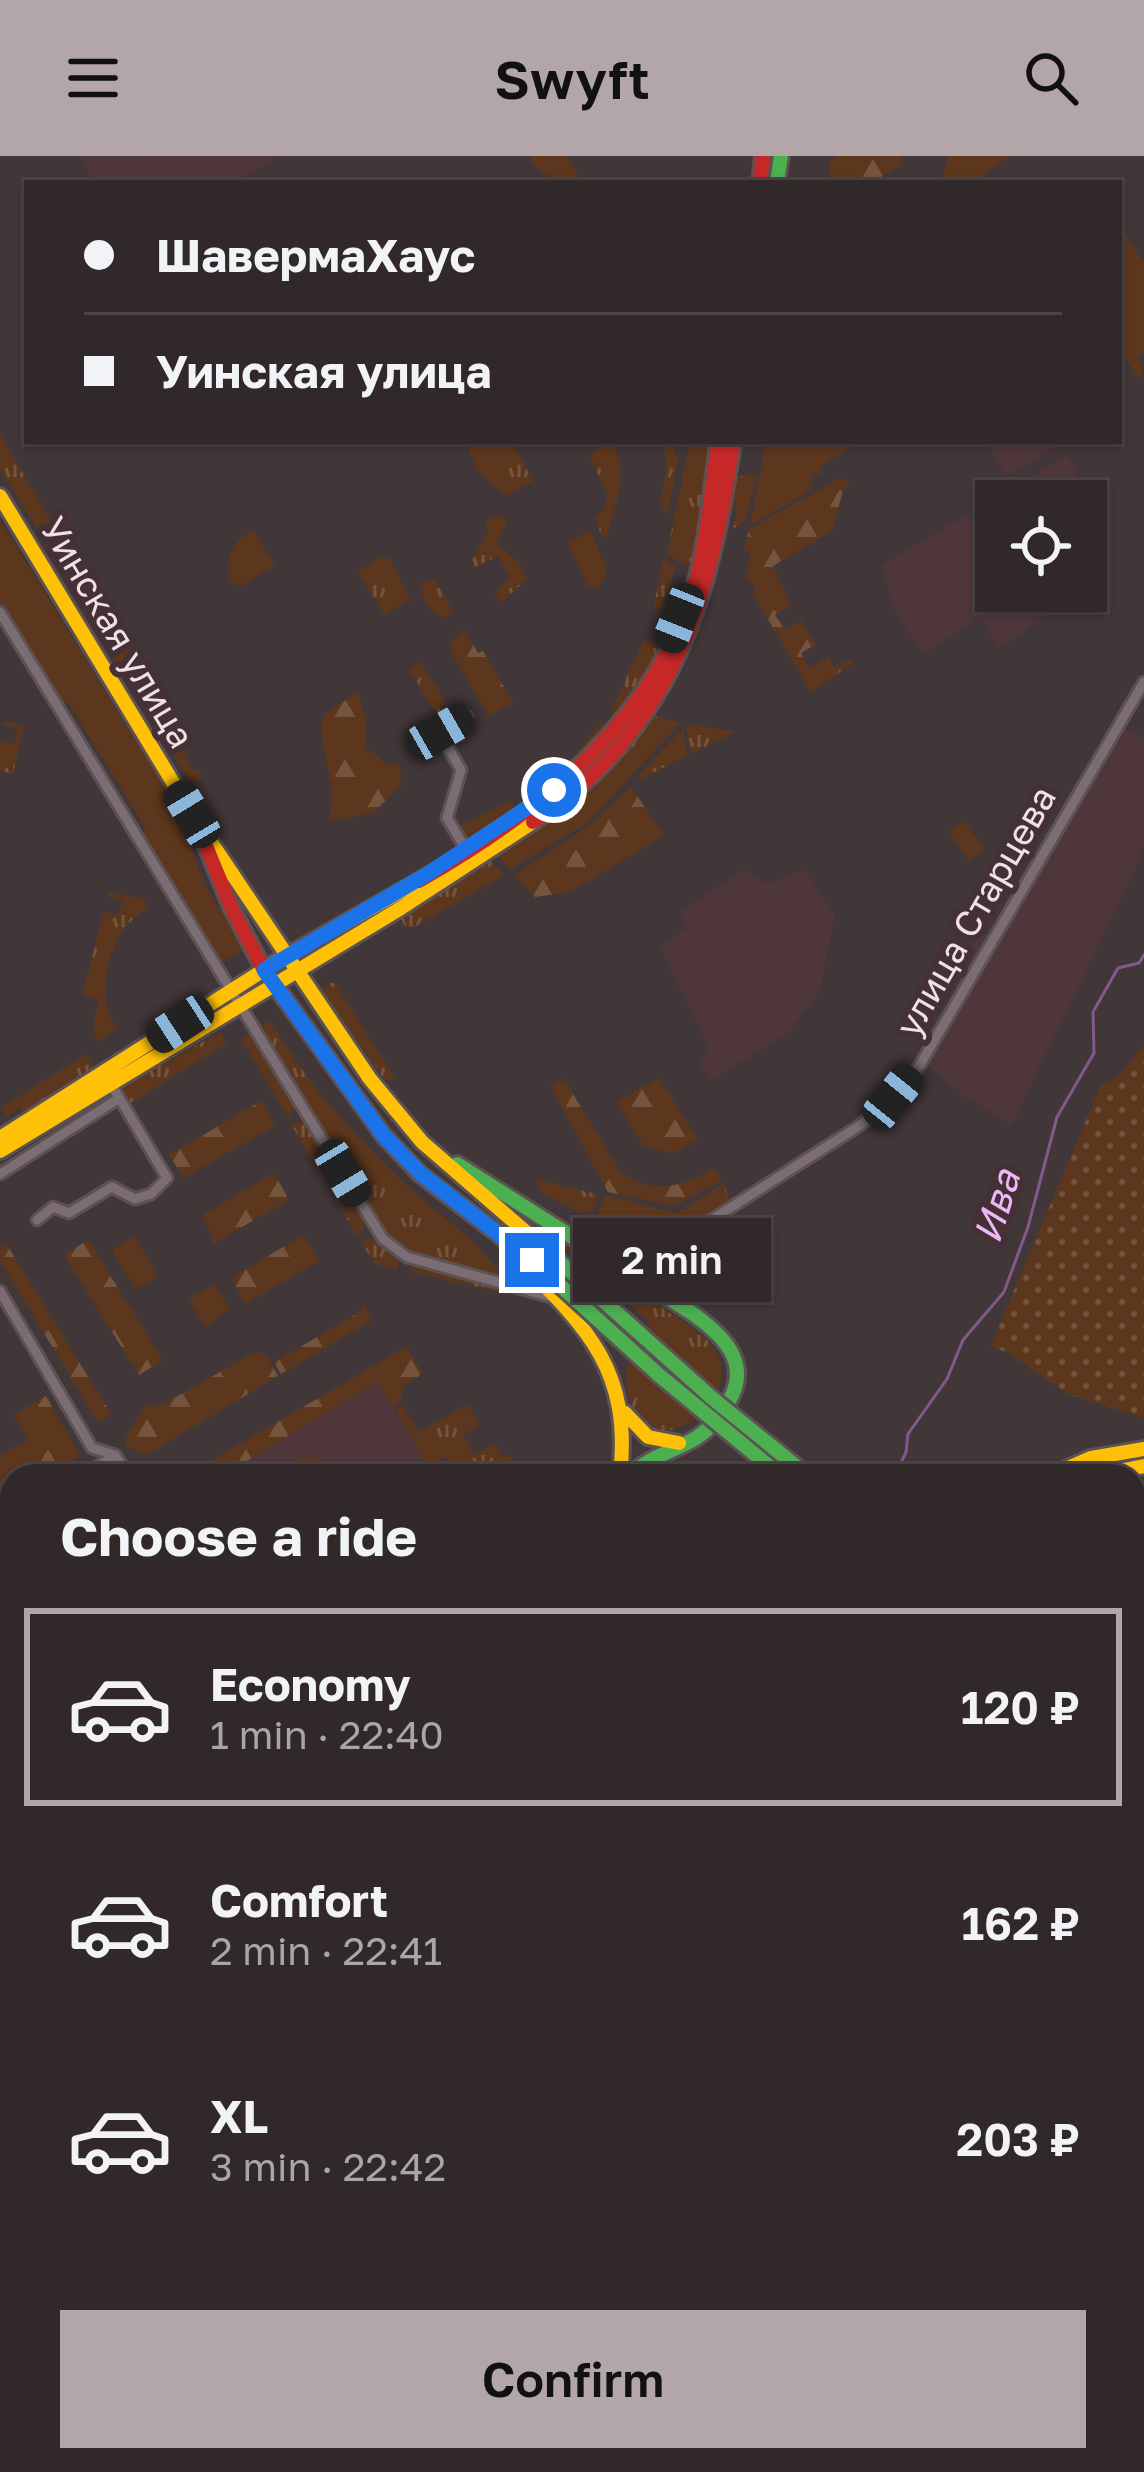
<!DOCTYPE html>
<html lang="en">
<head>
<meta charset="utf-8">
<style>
  :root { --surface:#31282a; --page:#393032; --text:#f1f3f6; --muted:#a8a6a8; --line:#4c4447; --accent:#b2a6a8 }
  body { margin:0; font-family:"Golos Text",sans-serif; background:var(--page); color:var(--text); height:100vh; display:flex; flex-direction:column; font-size:45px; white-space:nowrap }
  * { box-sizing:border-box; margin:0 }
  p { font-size:39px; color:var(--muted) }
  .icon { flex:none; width:66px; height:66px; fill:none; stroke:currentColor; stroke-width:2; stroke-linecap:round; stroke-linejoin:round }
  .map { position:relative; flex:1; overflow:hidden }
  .sheet { position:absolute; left:0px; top:1308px; width:1146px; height:1008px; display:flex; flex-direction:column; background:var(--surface); border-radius:36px 36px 0 0; box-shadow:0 3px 9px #0004,0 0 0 3px var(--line) }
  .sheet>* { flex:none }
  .guide { position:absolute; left:24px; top:24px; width:1098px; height:264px; border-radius:0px; box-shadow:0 3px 9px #0004,0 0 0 3px var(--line); display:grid; align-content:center; height:264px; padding:0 60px; background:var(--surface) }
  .buttons { position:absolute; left:975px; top:324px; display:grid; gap:24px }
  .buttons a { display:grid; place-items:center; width:132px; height:132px; border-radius:0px; background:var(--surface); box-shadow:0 3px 9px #0004,0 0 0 3px var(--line); font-size:60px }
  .end { position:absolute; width:54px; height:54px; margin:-27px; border:15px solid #1a73e8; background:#fff; box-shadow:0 0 0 6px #fff }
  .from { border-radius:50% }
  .bubble { position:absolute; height:84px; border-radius:0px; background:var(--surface); box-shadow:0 3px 9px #0004,0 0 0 3px var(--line); font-size:39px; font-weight:600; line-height:84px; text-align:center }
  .car { position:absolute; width:36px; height:72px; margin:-36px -18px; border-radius:15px; box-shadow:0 0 9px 3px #0007; background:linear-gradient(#222 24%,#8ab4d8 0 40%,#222 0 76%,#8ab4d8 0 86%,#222 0) }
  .guide b { display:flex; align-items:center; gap:42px; height:114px; font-size:45px }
  .guide b+b { border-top:3px solid var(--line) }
  .guide i { width:30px; height:30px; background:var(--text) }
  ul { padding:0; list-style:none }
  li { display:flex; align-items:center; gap:36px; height:198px; margin:0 24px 18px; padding:0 36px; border:6px solid transparent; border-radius:0px }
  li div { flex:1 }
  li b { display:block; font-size:45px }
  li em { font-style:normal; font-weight:600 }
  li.current { border-color:var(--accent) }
  li>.icon { width:108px; height:108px; stroke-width:1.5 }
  h2 { padding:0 60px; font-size:54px; line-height:144px }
  .button { display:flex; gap:24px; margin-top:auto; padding:24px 60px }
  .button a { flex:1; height:138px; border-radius:0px; background:var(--accent); color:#111; font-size:48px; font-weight:600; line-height:138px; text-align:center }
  header { display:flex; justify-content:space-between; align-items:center; height:156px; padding:0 60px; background:var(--accent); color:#111; font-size:54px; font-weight:600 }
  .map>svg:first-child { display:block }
</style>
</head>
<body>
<header><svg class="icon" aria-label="menu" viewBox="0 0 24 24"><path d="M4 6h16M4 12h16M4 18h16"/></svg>Swyft<svg class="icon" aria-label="search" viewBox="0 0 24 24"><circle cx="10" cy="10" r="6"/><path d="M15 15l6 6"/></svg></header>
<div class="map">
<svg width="1144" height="2316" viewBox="0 0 1144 2316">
  <defs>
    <pattern id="grass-tufts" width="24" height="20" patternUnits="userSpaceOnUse" patternTransform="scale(3)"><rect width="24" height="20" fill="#5d371d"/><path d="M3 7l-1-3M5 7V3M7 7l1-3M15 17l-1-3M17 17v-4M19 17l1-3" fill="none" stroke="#75543e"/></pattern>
    <pattern id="forest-firs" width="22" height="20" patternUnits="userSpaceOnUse" patternTransform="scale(3)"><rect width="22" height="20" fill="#5d371d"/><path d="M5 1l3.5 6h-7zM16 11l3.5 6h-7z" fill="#75543e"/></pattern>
    <pattern id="garden-dots" width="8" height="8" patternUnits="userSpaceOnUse" patternTransform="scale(3)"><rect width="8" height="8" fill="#5d371d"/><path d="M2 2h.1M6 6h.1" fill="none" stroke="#75543e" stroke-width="1.8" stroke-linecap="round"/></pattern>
  </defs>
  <rect width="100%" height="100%" fill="#413638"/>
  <path fill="#4e363b" d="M280,0L233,27H94L79,1Z
    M985,285H1056L1058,289L1007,321Z
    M1068,299L1089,342L996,345V435H1070L1065,446L1000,492L980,461L924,499L895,455L882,409Z
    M1126,572L1144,583V687L1134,716L1011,970L959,936L926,909Z
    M745,713L769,728L804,713L835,759L819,837L786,879L710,925L699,908L708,891L660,790L687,772L681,756Z
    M980,774L990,780L958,832L949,826Z
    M377,1225L433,1320H222Z
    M12,1685V1831L0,1830V1697Z
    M146,2304H197L200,2316H150Z
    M224,2304H299L297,2316L293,2310L275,2316H227Z
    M306,2304H447L437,2316H317L313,2307L308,2308Z"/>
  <path fill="url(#grass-tufts)" d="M532,0H567L583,27H561L531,8Z
    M0,278L53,368L41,378L0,314Z
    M471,285H511L533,325L505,340L477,314L468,290Z
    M610,285C631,312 616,346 608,377L603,384L595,362L604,354L608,339L589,299Z
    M662,285H671L678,305L667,360L660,349L667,308Z
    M690,285H713L693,408L680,407L667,397Z
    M740,320H756L746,364L733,373L737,354L732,353L733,324Z
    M501,359L507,367L496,388L518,405L527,423L501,447L495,437L510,420L498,400L475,411L471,404L488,376L486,364Z
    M56,379H61L87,423L71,432L45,390Z
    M382,400L391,404L410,444L384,459L358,416Z
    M664,402L676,411L661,454L653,452Z
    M434,423L454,456L443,462C428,453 423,445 420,427Z
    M90,429L182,579L178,585L193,614L198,613L202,620L198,625L189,624L74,439Z
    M643,485L660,487L650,513L618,560L610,558Z
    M419,505L445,544L439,562L410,515Z
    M656,560L680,567L587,667L509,714L498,698L567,651L620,601Z
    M4,565L24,570L13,618L0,615V585L14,588L18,573L3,569Z
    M601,566L611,571L568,616L523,646L574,601Z
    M686,568L735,576L690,598Z
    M683,573L687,599L640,624L637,621Z
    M510,645L516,655L469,684L460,671Z
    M488,703L505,719L414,771L405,770L401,763L416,748Z
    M108,736L143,743L149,752C111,768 90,841 118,872L97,886L93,871L99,843L82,839L104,756L119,759L123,744L108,740Z
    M329,827H335L396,924H385L320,833Z
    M270,864C308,931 364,991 421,1042C449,1067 482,1088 501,1120L413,1096L386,1076L262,870Z
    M220,876L227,887L128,949L121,938L124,930Z
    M251,877L292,944L294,953L288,961L241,883Z
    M86,898L95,913L90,918L26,957L19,952L7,960L1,952Z
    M298,965L306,968L331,1010L324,1023L291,968Z
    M537,1023L596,1038L595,1052L587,1059L541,1037Z
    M338,1026L366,1068L357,1080L328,1029Z
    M724,1027L728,1042L723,1050C676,1076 642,1118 590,1082L604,1039L678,1057Z
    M545,1074C588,1101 629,1128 670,1157C684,1167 703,1177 713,1191C752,1244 648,1317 630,1244C627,1232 623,1220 628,1208C634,1194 643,1180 650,1167Z
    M369,1082L379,1086L398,1102V1114L375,1108L361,1086Z
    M675,1089L668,1105L667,1129L635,1109Z
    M417,1110L498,1129L497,1136L408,1115Z
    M468,1248L480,1269L463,1279L474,1299L495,1288L503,1302L510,1299L522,1320H458L446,1301L428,1311L395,1254L403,1250L419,1276Z"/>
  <path fill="url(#forest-firs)" d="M837,0H902L900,10L870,27H828L830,7Z
    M839,323L851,324L842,338L832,375L773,410L791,449L775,459L785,474L801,464L816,488L801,497L809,512L828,501L835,512L850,503L853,507L811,536L752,436L756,431L746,421L751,398L744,396L749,373Z
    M464,474L478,497L483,495L513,546L489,560L453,500L451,487Z
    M358,536L366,563V592L388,609L400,608L401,629L373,657L329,665C340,623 314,588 324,558Z
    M631,631L664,679L570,736L535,741L515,719L590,669Z
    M659,922L698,983L674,998L643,990L617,946Z
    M564,923L620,1015C652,1040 683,1031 714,1012L722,1024L674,1050L608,1036L551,931Z
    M261,945L275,970L184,1022L169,999Z
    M274,1017L289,1044L214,1087L203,1059Z
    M303,1079L319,1105L245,1148L234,1127L236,1119Z
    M88,1084L163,1204L139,1219L64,1099Z
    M6,1087L111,1258L98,1266L0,1105V1091Z
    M364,1149L372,1164L281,1218L274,1206L357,1158Z
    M406,1191L423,1217L404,1230L399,1248L393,1252L377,1226L222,1320L190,1317Z
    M253,1197H265L278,1220L146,1299L125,1290L127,1279L144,1251L162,1249Z
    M46,1240L80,1300L49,1320H12V1344L0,1352V1299L28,1284L14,1259Z"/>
  <path fill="#5d371d" d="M948,0H1010L973,27H941Z
    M1119,69L1144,106V198H1138L1144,218L1138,222L1119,192Z
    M766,285H861L821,309L820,319L813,318L810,335L750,369Z
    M0,364L174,647L205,728L243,794L221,807L143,680L145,671L68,546L60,544L0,446Z
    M253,374L275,409L241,430L230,425C225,402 231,385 253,374Z
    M591,374L607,415L598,433L588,430L567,387Z
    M964,665L985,694L969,705L949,675Z
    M134,1080L158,1120L135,1133L112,1094Z
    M214,1128L230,1152L206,1171L188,1143Z
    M315,1301L329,1310L336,1320H273L301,1302Z"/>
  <path fill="url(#garden-dots)" d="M1144,889V1262L1068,1238L1007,1196L990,1191L1101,929L1118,921Z
    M523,2304H759L761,2316H521Z"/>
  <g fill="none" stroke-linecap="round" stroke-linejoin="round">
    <path stroke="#83598c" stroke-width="3" d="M895,1320L906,1296L908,1278L947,1223L963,1184L1004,1136L1028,1071L1057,961L1094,897L1093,856L1118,812L1139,807L1144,799"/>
    <path stroke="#83598c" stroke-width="18" d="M766,2316V2304"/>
    <defs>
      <path id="street" d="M0,456L383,1083L407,1101L555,1142
        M467,560L439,576L461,614L447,662L470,700
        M0,1018L118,943
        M37,1064L53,1051L69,1057L112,1031L135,1043L151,1038L167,1022L111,928
        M609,1100L622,1103L645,1099L708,1066L859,970L893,941L920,909L1144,526
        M0,1135L92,1292L115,1299L129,1320
        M688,1151C665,1113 668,1104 699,1074
        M83,1320L115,1299
        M0,1580L8,1463L3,1400L12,1367
        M0,1856L12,1858
        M0,2144L12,2141
        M137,2304L140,2316
        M1131,2304L1133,2316
        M0,2315L39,2304
        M478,2316L488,2304
        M869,2316L870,2304
        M966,2316L967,2304"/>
      <path id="fast" d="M777,27L781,0
        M457,1008L689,1155C722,1178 753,1206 728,1247C720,1260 709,1274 696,1282C673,1296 649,1300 630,1320
        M1134,1479L1144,1474
        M0,2050L12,2046"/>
      <path id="slow" d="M0,340L192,658L370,923L422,986L542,1090
        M0,982L278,805L419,725
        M0,995L401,752L533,666
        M515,1100C586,1170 632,1213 620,1320
        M625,1257L648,1281L679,1287
        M1050,1320L1091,1302L1144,1293
        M1094,1320L1144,1310
        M1134,1528L1144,1534"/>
      <path id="jam" d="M760,27L763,0
        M533,666C673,574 711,442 733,285
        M206,690L232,753L264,814L384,980L420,1018L532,1104
        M419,725C540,656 659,563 697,421C709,377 711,330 719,285
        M1134,1550L1144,1556
        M1134,1574L1144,1579
        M0,1975L12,1971
        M0,2020L12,2017"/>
    </defs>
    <use href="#street" stroke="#5c5254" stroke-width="15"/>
    <use href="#fast" stroke="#5c5254" stroke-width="20"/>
    <use href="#slow" stroke="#5c5254" stroke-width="20"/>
    <use href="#jam" stroke="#5c5254" stroke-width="20"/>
    <use href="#street" stroke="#7c6c74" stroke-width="9"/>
    <use href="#fast" stroke="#4caf50" stroke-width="14"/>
    <use href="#slow" stroke="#ffc107" stroke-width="14"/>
    <use href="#jam" stroke="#c62828" stroke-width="14"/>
    <defs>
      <path id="fast-bridge" d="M542,1090L712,1242L808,1320
        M532,1104L660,1220L781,1320"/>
    </defs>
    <use href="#fast-bridge" stroke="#5c5254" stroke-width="20" stroke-linecap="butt"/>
    <use href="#fast-bridge" stroke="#4caf50" stroke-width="14"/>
  </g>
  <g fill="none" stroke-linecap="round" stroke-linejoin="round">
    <path stroke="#1a73e8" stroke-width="15" d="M532,1104L421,1018L384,980L264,814L429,717L554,634"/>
  </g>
  <g text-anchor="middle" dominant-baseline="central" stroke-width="12" stroke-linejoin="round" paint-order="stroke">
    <g font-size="36" fill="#efe2e4" stroke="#453135">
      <text transform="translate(118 476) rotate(59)">Уинская улица</text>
      <text transform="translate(975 755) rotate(-60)">улица Старцева</text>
    </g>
    <g font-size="39" font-style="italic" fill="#ebb8f8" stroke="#453135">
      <text transform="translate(996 1050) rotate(-73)">Ива</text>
    </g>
  </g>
</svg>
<div class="buttons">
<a><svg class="icon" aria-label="locate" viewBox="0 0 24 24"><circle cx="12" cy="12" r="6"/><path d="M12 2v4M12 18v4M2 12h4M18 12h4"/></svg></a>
</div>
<i class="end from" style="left:554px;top:634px"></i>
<i class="end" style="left:532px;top:1104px"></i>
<div class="bubble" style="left:573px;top:1062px;width:198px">2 min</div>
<i class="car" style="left:679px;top:462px;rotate:202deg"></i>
<i class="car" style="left:440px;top:576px;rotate:60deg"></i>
<i class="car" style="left:192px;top:658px;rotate:329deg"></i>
<i class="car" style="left:180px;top:868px;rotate:237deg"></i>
<i class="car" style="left:893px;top:941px;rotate:39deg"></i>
<i class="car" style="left:343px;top:1017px;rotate:149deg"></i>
<div class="guide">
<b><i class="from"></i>ШавермаХаус</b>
<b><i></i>Уинская улица</b>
</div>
<section class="sheet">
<h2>Choose a ride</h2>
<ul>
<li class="current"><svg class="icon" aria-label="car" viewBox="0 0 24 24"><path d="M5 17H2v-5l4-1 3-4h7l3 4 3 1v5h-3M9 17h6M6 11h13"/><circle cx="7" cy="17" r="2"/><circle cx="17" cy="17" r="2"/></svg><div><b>Economy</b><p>1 min · 22:40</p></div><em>120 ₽</em></li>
<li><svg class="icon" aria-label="car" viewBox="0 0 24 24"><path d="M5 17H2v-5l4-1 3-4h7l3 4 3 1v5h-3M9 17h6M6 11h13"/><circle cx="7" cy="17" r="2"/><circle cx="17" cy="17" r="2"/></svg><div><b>Comfort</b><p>2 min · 22:41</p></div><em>162 ₽</em></li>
<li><svg class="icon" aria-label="car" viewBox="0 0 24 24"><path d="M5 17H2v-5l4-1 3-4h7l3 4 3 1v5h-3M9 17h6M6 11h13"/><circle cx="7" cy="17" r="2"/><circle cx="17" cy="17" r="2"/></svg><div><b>XL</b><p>3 min · 22:42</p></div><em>203 ₽</em></li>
</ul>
<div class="button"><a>Confirm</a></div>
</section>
</div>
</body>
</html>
